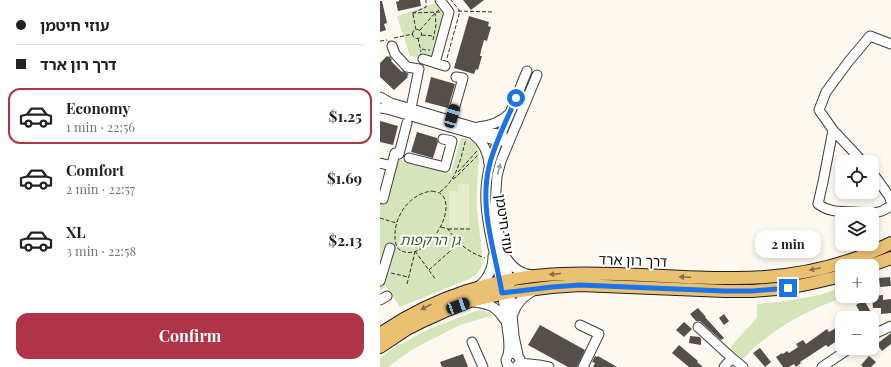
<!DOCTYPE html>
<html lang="en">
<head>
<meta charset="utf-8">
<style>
  :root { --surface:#fff; --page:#f6f6f6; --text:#222; --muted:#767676; --line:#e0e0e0; --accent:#af3448 }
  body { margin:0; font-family:"Playfair Display","Noto Sans Hebrew",serif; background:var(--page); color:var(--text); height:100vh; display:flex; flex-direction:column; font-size:15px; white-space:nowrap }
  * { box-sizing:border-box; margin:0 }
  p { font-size:13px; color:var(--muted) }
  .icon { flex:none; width:22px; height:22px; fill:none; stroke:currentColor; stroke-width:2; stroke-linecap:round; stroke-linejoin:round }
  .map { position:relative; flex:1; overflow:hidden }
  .details { display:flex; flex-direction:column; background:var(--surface); width:380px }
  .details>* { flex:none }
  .hud { display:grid; align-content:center; height:88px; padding:0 16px; background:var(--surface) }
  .controls { position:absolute; left:455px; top:155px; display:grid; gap:8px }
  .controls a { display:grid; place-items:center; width:44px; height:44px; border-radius:8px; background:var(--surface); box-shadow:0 2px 6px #0003; font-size:20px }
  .end { position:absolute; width:18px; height:18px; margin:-9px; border:5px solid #1a73e8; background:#fff; box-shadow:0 0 0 2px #fff }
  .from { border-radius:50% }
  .bubble { position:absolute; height:28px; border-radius:12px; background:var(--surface); box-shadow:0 2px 6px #0003; font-size:13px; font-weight:700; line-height:28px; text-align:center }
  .car { position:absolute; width:12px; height:24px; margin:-12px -6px; border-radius:5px; box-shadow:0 0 3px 1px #0007; background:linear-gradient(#222 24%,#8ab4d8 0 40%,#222 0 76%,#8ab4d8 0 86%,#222 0) }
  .hud b { display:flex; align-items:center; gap:14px; height:38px; font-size:15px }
  .hud b+b { border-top:1px solid var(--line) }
  .hud i { width:10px; height:10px; background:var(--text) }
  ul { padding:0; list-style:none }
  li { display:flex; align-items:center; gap:12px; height:56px; margin:0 8px 6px; padding:0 8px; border:2px solid transparent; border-radius:12px }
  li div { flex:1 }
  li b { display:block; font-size:15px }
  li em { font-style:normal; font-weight:700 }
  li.active { border-color:var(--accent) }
  li>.icon { width:36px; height:36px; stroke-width:1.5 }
  .primary-button { display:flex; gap:8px; margin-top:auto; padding:8px 16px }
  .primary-button a { flex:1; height:46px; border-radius:12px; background:var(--accent); color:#fff; font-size:16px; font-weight:700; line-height:46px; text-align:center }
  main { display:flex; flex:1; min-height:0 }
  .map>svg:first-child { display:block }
</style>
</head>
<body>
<main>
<section class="details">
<div class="hud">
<b><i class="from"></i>עוזי חיטמן</b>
<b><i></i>דרך רון ארד</b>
</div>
<ul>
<li class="active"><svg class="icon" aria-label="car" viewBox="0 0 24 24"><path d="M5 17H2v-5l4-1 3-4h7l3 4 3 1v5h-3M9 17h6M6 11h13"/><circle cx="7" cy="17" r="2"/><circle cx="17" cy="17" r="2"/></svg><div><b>Economy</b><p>1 min · 22:56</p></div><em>$1.25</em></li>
<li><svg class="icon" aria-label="car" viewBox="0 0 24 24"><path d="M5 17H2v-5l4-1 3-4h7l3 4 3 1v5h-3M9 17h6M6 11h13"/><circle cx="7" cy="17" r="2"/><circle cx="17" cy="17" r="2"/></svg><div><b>Comfort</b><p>2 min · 22:57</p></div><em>$1.69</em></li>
<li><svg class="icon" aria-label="car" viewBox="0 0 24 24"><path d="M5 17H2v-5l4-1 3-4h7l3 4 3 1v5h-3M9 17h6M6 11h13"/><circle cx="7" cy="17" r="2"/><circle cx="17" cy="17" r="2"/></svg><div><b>XL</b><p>3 min · 22:58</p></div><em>$2.13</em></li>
</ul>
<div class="primary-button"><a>Confirm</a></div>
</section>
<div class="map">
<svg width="511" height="367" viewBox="0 0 511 367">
  <rect width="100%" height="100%" fill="#fdf9f0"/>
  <path fill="#d6e4bc" d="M59,2L67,13L54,59L30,56L17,16Z
    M81,137C90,140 97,143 99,153L97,189V209L103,263L102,266L98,273L89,279L20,307L6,287L0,290V200L17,159L71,173Z
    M462,288V296H466C426,311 392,328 363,359L351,349L352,345L377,318V304L406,301L439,295Z
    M100,310L114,315L80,325L33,349L8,367H0V358L10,350L49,329L93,312Z"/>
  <path fill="#e5edcd" d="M78,184H89V227H69V191H78Z"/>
  <path fill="#554e4b" d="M19,0H40L41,6L18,11L16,2L19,1Z
    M83,0H104L91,10Z
    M0,1H2L7,23L4,24L6,30L0,32Z
    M89,16L109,22L108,26L111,27L107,41L104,40L101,51L100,56H102L98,70L96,69L94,74L74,68Z
    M7,56L8,57L9,56L12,60L11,61L22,72L23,71L29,74L27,76L28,77L14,90L0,77V63Z
    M51,77L75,84L68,108L45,102Z
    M0,121L18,126L13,145L0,142Z
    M37,132L57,138L58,142L53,158L31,152Z
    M510,277L511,286L500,287L499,278Z
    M503,295V300L511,299V313L501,314V308H493L492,296Z
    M484,300L492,314L485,318H483L476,305Z
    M318,308L326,317H325L344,338L341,340L322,323L320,321H316L310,314Z
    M344,314L349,321L344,325L339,318Z
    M304,322L312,329L304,337L296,330Z
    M160,325L205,350L197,367H188L148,345Z
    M456,328L462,337L448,347L446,345L420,362L421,363L416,367L414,364L409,367H403L396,357L402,353L403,354L407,351L409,353L418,347L416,344L423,340L426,344L447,329L449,332Z
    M511,333V344L502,351L497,344Z
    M310,336L320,337L321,339V345L309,343Z
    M299,345L318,361L317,362L323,367H309L292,353Z
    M380,348L391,362L385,367L373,353Z
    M83,354L88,367H62L60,362Z
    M215,356L217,357L218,356L237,367H213L215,363L212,362Z
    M489,356L496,362L491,367H483L481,365Z"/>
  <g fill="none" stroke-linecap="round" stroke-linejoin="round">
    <defs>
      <path id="minor" d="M12,46L15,54L27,67L39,69L31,108
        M43,59L65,66
        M55,63L69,12L60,0
        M0,97L11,103L121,135L125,138
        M0,108L7,109L118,141H123
        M71,120L83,78L76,77
        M98,127C110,126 121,122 129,114
        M453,130L443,182L438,204C450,213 461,211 475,212C479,212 484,213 488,214
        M94,135C104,143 108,152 109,164
        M29,158L65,167L72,141L63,139
        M483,162L453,130L439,110L446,92L469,61L490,36L511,44
        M0,163L12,166
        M492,172L509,196L511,201
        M3,199L15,153L19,154L27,123
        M490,214L502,211L511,206
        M125,256C131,266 140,274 152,275
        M0,281L10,248
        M97,288C107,280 113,269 113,256
        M0,300L7,296
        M94,302C109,304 116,306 124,319
        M133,314C137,302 144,296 155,290
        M200,325L219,334L203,367
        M318,327L352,358
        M492,335L511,326
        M92,342L103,367
        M128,355C131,343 127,331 126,319C124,304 122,289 119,274C114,250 107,227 106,203C104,167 117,144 130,113C136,99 141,85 147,71
        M138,355L134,336L129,280L118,229L115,206L117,176L121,161L157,75
        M140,363L159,365L169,367
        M130,367L127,364L126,360L128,355L132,353L136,354L140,359V363L136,367
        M344,367L352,358L363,367
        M442,367L470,348"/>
      <path id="major" d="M489,266L511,258
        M0,334C52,298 118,276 181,274C239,271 298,279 356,278C409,278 464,267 511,243
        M0,347L27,329L45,320L65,311L90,301L131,292L172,287L200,285L345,291H372L408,288L432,283L462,276"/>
    </defs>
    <use href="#minor" stroke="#404040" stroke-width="11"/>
    <use href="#major" stroke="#1e1e1e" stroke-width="14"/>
    <path stroke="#2f2f2f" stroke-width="1" stroke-dasharray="4 2" stroke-linecap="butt" d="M78,11L113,12
      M32,13L60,12
      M33,13L46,7V0
      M33,14L36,30
      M32.5 34a4.5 4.5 0 1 1 9 0a4.5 4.5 0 1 1-9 0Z
      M40,30L55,13L59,10
      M42,35L53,36
      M14,38L33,34
      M38,38L41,52
      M53,40L56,25L55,13
      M0,41L7,40
      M42,49L46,50H50
      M67,58L80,11L71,0
      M78,172L97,151
      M73,179L76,177L99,154
      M52,191C55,192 59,192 61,194C79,209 45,265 20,250C16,248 15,241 15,237C14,215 31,193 52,191Z
      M60,192C78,178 80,160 86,139
      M0,218L16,223
      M61,227L68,229C77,243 88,252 105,258
      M68,229H91
      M35,251L56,280
      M49,270L78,244
      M11,273L28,277
      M27,284L35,252"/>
    <use href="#minor" stroke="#fff" stroke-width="9"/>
    <use href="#major" stroke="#eac073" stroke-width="12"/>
  </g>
  <defs><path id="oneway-solid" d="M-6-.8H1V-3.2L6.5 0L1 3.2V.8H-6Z"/></defs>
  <use fill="#9e9e9e" href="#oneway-solid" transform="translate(119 169) rotate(-76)"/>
  <g fill="#876f45">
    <use href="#oneway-solid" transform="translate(435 269) rotate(168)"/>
    <use href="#oneway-solid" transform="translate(175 274) rotate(175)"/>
    <use href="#oneway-solid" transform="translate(305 277) rotate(-178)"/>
    <use href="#oneway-solid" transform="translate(46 307) rotate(153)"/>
  </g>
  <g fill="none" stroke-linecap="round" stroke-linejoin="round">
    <path stroke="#1a73e8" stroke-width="5" d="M136,98C127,120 114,144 109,167C99,209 115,251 122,293L172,287L200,285L344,291H372L408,288"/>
  </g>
  <g text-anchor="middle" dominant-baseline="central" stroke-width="4" stroke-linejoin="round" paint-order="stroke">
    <g font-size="14" fill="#0d0d0d" stroke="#fff">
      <text transform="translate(125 224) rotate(82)">עוזי חיטמן</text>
      <text transform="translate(253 260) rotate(2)">דרך רון ארד</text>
    </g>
    <g font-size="14" font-style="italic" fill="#375e25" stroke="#fff">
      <text x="50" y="239">גן הרקפות</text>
    </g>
  </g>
</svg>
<div class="controls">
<a><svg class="icon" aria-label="locate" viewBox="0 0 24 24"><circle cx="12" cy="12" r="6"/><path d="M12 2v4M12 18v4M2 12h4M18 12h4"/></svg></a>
<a><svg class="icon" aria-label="layers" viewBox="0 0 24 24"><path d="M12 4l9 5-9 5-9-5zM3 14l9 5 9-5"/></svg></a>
<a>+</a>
<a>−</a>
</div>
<i class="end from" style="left:136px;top:98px"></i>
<i class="end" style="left:408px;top:288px"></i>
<div class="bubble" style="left:375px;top:230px;width:66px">2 min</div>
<i class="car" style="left:72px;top:116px;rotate:16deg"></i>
<i class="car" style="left:78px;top:306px;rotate:70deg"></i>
</div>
</main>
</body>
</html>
